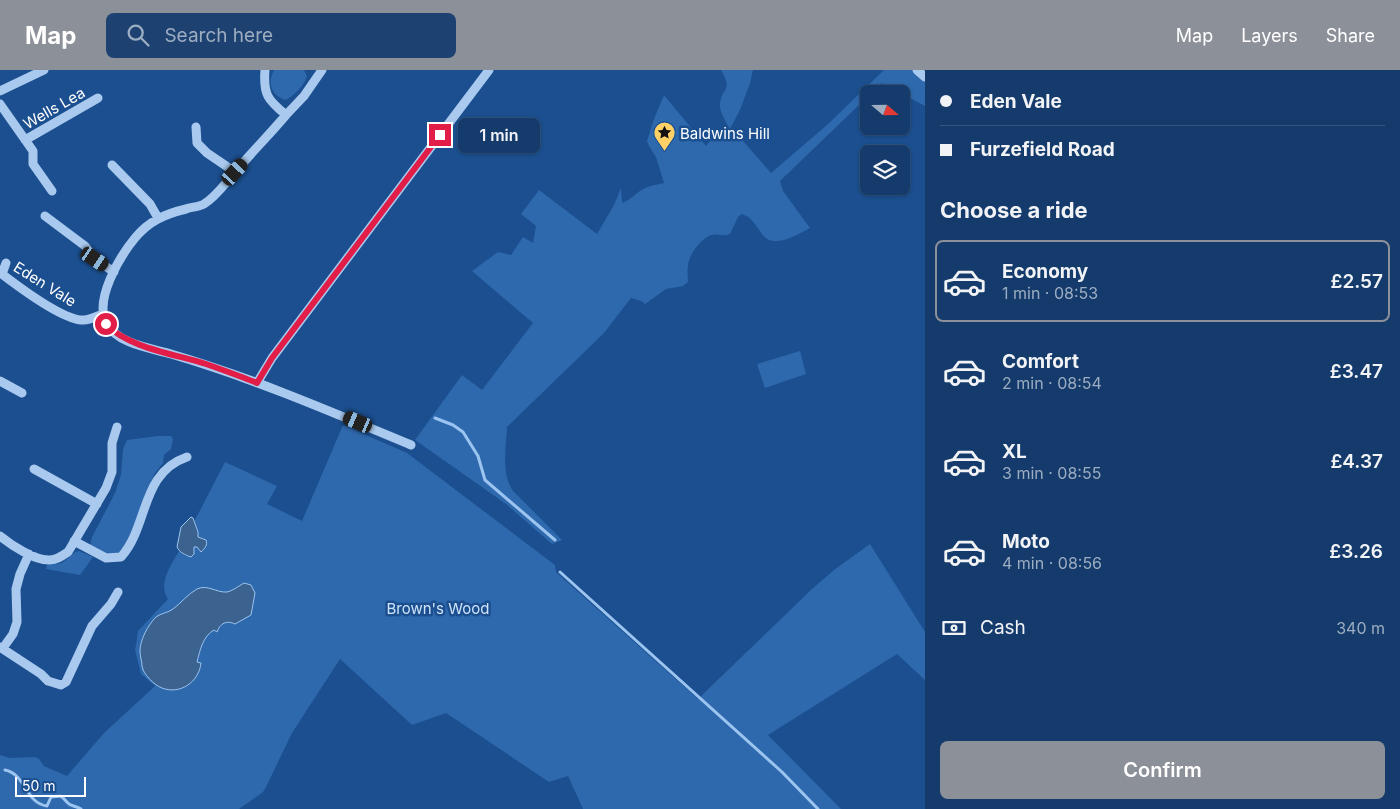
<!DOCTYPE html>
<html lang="en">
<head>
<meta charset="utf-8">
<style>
  :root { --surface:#143b6b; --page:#1d4271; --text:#f1f3f6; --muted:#9dadc1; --line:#33557e; --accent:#8c9099 }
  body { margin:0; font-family:Inter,sans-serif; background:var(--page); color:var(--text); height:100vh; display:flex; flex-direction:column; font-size:19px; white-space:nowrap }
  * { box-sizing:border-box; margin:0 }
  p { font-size:16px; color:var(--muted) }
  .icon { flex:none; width:28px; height:28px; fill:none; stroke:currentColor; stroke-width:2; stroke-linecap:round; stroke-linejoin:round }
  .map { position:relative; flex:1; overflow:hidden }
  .sheet { display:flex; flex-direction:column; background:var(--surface); width:475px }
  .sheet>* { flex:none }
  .banner { display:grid; align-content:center; height:110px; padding:0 15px; background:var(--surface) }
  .needle { width:32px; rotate:110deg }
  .tools { position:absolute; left:860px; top:15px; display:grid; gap:10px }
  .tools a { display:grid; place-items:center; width:50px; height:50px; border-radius:8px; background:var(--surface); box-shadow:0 1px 4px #0004,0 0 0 1px var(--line); font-size:25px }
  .scale { position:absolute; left:15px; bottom:12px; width:71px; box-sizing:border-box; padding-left:5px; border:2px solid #fff; border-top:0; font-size:14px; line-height:18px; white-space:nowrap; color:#fff; -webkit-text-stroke:4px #1b4f8f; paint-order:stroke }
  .end { position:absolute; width:22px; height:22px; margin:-11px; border:6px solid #e11d48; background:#fff; box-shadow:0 0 0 2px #fff }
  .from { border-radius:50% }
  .bubble { position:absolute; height:35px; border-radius:8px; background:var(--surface); box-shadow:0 1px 4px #0004,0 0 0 1px var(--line); font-size:16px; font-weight:600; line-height:35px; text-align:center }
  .car { position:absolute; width:15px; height:30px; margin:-15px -8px; border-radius:6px; box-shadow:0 0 4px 1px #0007; background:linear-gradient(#222 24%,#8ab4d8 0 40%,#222 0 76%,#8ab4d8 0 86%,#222 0) }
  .banner b { display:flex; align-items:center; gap:18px; height:48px; font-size:19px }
  .banner b+b { border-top:1px solid var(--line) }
  .banner i { width:12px; height:12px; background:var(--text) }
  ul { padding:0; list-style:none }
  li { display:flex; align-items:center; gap:15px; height:82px; margin:0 10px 8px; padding:0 5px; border:2px solid transparent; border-radius:8px }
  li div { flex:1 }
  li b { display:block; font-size:19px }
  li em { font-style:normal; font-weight:600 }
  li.selected { border-color:var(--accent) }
  li>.icon { width:45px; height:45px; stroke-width:1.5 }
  h2 { padding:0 15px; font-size:22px; line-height:60px }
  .pay { display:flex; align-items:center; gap:12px; height:55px; padding:0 15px; font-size:19px }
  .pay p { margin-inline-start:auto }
  .cta { display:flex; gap:10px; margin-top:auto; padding:10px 15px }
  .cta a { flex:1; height:58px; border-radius:8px; background:var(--accent); color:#fff; font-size:20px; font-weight:600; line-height:58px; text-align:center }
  header { display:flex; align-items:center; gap:30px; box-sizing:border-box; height:70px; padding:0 25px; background:var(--accent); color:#fff }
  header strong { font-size:24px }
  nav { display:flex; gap:28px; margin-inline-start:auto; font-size:18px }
  .search { width:350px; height:45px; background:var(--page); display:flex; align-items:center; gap:12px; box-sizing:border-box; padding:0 18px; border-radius:8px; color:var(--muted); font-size:19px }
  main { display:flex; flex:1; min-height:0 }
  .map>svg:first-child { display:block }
</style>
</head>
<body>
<header>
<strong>Map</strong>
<div class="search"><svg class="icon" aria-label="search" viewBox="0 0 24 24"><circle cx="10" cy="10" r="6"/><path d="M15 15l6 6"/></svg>Search here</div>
<nav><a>Map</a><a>Layers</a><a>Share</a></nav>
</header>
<main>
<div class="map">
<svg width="925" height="739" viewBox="0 0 925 739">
  <rect width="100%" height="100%" fill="#1b4f8f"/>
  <path fill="#2e69ad" d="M274,0H304L307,6C304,16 295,24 286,30C271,26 267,13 274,0Z
    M721,0H753L750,13L740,40L731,57L771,103L827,55L884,0H925V36L882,13L780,111L783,121L810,158C797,165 773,180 762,164C755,155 753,148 742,144L738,147L730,164C724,167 718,163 711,165C701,168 688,186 688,196C687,201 688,207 688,212L683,216L666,219L645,234L641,231L631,228L604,263L507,357C506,378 501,403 513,421L562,470L552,474L506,434L415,370L462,305L482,320L533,253L472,201L498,182L511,185L523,167L533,173L536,156L521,144L539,120L597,164L614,135L621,118L622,133C630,130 633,126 640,121C647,116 655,115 664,113L656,87L649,76L647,71L654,49L664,25L706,76C712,69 719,57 728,56C725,50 719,41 720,34C721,17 734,22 721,0Z
    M800,281L806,304L765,318L757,294Z
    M343,355L407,383L555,495L556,502L698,629L812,519L834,500L870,474L925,562V610L897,584L768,665L841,739H583L568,706L549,712L446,643L412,655L340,589L292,663L266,717L263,722L239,739H0V685L10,688L35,687L39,689L44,696L67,706L104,663L155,616L141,604L135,580L136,575L138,561L168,529C157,513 172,494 179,481L186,486L194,477L197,476L198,462L194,452L225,392L277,416L267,434L302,451Z
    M158,366H171L173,369L171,379L164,385L163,393L155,403L146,422L128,474L121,483L107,485L90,477L92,467L115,423L121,405L123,379L127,370Z
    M79,481L93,487L80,505L46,499L47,495L62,493L75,482Z"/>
  <path fill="#3c6290" stroke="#9cc4f0" d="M191,447L193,448L198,462V467L206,470C208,475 205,478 201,482L197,477H194V484L191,487C185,485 179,482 177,477L181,457Z
    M244,513L251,515L255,523L251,545L235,554C227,550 220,553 217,562L214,560C203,566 200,580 197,592L201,593C199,612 180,625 162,618C154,615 143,604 142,596C142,591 140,587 140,581C140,570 148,555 156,547C161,543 168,543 173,539C181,533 188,524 197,519C207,514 217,523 227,522C232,521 239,516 244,513Z"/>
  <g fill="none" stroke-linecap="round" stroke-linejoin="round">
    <path stroke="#9cc4f0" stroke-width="3" d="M435,348L453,355L463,362L478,386L485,410L555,470
      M560,502L782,702L818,739
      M5,700C26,704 25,733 47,736L51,727C65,725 60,726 69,734C72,736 78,737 81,739"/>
    <path stroke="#a9c9ee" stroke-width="9" d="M265,0C263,25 268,30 286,45L304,26L322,0
      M917,0L925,7
      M0,21L44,0
      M0,34L33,81V94L52,121
      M286,45C270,64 252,82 236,101C226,112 217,126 204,134C199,137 191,137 186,139C165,144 149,151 135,168C120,186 93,231 107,254C118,274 150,278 171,284C253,308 332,342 411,375
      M196,57L197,73L207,83L235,102
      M25,70L98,28
      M112,95L150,134L158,148
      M45,146L85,176L95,189L114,202
      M6,193L2,204C19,217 64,251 84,250C90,250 97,246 103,244
      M0,311L22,323
      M257,313L272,288L489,0
      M34,399L97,434
      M0,466C11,475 35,491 50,490C57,490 62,486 68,482L106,418L112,402V373L117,357
      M74,471L106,488L121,487C149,456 140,403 187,387
      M0,577L41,604L48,611L61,615L66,612L92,556L111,534L118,522
      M3,578L13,564L17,552L16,519L20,504L29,484"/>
  </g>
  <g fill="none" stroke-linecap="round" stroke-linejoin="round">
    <path stroke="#e11d48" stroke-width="6" d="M106,254C128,278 175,284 206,294C223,300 240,306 257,313L272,288L440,65"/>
  </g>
  <defs>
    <symbol id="sight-pin" viewBox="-11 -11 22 30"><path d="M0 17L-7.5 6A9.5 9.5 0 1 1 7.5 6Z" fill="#ffd166" stroke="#1b4f8f"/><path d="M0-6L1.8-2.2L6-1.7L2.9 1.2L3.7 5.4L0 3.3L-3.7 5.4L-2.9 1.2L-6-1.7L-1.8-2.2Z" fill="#111"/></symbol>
  </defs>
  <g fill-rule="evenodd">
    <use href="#sight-pin" x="652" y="50" width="25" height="34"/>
  </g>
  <g text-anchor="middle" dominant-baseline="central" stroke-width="5" stroke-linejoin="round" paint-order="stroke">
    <g font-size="15" fill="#fff" stroke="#1b4f8f">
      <text transform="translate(54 38) rotate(-30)">Wells Lea</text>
      <text transform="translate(45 214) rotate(32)">Eden Vale</text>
    </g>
    <g font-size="15" fill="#fff" stroke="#1b4f8f" text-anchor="start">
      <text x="680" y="63">Baldwins Hill</text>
    </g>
    <g font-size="15" fill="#cfe3fa" stroke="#1b4f8f">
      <text x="438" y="538">Brown's Wood</text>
    </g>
  </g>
</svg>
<div class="tools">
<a><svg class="needle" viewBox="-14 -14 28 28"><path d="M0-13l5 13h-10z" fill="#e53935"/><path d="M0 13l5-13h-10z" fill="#9dadc1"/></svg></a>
<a><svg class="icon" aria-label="layers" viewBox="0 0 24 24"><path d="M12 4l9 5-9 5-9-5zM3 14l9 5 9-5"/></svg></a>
</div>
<div class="scale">50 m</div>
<i class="end from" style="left:106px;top:254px"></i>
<i class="end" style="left:440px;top:65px"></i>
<div class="bubble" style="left:458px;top:48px;width:82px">1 min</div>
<i class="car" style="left:235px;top:102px;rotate:42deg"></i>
<i class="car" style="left:95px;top:189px;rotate:124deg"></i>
<i class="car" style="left:358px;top:352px;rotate:293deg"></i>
</div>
<section class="sheet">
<div class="banner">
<b><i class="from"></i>Eden Vale</b>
<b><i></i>Furzefield Road</b>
</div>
<h2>Choose a ride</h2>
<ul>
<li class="selected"><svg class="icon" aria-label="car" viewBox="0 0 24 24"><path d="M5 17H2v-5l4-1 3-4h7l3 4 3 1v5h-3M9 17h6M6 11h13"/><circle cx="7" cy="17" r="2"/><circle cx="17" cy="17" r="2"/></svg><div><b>Economy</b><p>1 min · 08:53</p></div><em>£2.57</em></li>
<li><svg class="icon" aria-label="car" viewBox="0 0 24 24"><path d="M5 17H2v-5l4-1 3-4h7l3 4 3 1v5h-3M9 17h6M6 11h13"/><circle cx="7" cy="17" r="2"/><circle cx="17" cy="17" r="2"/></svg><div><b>Comfort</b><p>2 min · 08:54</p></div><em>£3.47</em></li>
<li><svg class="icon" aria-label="car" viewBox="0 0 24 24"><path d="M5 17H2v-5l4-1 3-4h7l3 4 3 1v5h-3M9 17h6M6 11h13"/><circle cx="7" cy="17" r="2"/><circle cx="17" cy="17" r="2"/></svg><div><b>XL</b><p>3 min · 08:55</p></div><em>£4.37</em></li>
<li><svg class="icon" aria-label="car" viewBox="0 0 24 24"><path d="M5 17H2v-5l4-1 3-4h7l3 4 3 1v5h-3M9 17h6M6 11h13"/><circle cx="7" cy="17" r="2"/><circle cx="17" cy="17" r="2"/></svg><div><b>Moto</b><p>4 min · 08:56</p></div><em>£3.26</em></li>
</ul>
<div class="pay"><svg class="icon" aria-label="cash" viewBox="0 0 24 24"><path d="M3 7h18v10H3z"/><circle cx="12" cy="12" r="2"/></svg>Cash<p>340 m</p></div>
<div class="cta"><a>Confirm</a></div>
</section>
</main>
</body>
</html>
